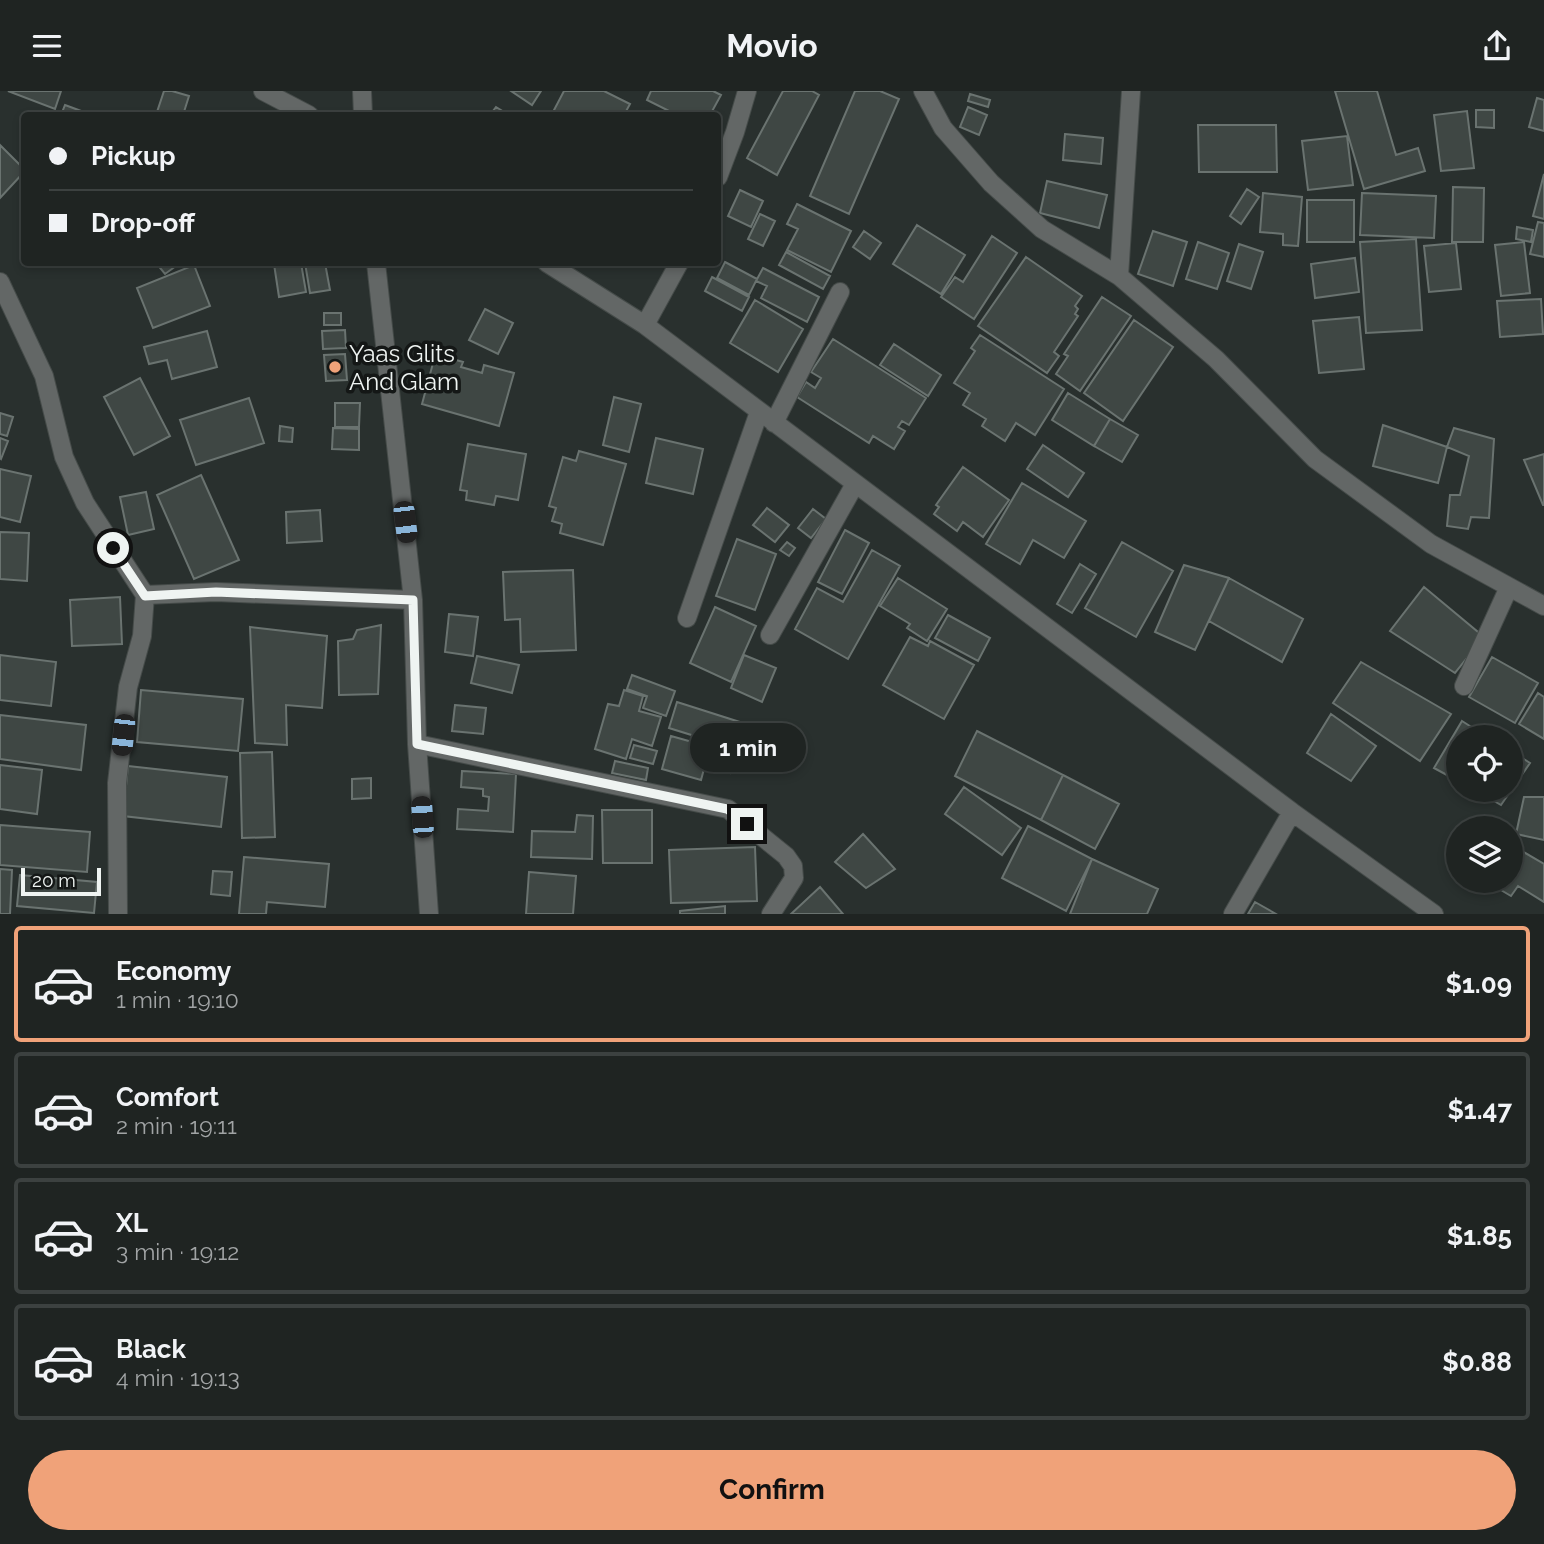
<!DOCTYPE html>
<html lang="en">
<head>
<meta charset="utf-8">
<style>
  :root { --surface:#1f2422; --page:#272c2a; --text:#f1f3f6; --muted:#a1a4a5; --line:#3c4140; --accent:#f0a279 }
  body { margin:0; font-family:Raleway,sans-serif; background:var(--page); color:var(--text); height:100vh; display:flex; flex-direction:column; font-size:26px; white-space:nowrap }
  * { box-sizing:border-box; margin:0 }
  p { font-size:23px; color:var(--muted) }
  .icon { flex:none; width:38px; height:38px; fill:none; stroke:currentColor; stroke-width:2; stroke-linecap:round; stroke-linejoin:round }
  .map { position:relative; height:823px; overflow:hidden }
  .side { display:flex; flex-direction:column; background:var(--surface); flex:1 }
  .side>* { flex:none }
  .guide { position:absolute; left:21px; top:21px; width:700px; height:154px; border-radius:7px; box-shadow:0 4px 10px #0003,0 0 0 2px var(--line); display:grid; align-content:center; height:154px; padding:0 28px; background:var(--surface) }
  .fabs { position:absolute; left:1446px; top:634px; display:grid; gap:14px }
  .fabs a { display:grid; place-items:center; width:77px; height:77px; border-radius:50%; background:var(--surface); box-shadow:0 4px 10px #0003,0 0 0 2px var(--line); font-size:35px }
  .scale { position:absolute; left:21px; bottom:18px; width:80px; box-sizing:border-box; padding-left:7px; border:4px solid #eff4f2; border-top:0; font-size:19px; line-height:24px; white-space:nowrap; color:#eff4f2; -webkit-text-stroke:5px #141716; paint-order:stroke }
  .end { position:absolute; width:32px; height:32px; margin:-16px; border:9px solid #eff4f2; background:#111; box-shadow:0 0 0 4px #111 }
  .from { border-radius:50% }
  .bubble { position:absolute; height:49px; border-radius:24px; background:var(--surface); box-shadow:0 4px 10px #0003,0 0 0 2px var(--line); font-size:23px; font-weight:700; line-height:49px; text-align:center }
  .car { position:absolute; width:21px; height:42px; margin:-21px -10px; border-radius:9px; box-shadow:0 0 5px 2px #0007; background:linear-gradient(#222 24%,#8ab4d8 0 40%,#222 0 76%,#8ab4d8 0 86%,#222 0) }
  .guide b { display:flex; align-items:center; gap:24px; height:66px; font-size:26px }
  .guide b+b { border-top:2px solid var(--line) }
  .guide i { width:18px; height:18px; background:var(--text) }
  ul { padding:12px 0 0; list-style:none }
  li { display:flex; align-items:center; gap:21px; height:116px; margin:0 14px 10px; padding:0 14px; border:4px solid var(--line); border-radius:7px }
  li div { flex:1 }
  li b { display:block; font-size:26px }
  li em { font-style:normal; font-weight:700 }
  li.on { border-color:var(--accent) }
  li>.icon { width:63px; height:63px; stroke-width:1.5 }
  .cta { display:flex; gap:14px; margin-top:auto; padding:14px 28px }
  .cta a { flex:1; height:80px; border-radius:42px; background:var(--accent); color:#111; font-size:28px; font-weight:700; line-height:80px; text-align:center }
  header { display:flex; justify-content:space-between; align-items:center; height:91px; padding:0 28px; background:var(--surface); font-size:32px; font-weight:700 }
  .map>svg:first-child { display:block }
</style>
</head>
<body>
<header><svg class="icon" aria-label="menu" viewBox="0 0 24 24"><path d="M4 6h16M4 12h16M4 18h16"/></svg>Movio<svg class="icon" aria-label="share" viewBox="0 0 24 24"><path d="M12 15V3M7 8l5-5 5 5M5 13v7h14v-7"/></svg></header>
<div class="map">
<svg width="1544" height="823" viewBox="0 0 1544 823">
  <rect width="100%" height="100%" fill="#29302e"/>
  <path fill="#3f4744" stroke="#6a7370" stroke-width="2" d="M8,0H61L55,18Z
    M164,0H172L189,5L183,24H156Z
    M511,0H541L532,14Z
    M564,0H604L630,13L624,24H561L553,21Z
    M651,0H713L721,4L710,24H677L647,9Z
    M783,0H812L819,4L777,84L747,67Z
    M855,0H880L899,8L849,123L810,105Z
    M1335,0H1377L1396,64L1418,57L1425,80L1364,98Z
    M970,3L990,9L988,16L968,10Z
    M1537,7L1544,9V40L1529,36Z
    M65,14L92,24H61Z
    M496,16L509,24H490Z
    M968,16L987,24L979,44L960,36Z
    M1476,19H1494V37L1476,36Z
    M1467,20L1474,77L1441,80L1434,24Z
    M1198,34H1276L1277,81H1199Z
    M1065,43L1103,47L1101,73L1063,69Z
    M1347,45L1353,94L1308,99L1302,50Z
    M0,54L24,78V81L0,107Z
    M1544,83V128L1533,125Z
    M1047,90L1107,104L1099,137L1040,122Z
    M1453,96L1484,97L1483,151H1452Z
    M1247,98L1259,106L1241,133L1230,125Z
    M740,99L763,110L751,136L728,125Z
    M1263,102L1302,106L1298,155L1283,154V143L1260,141Z
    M1362,102L1436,105L1434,147L1360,144Z
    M1307,109H1354V151H1307Z
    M797,113L851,140L831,181L787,159L798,138L787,133Z
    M760,123L775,130L763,155L748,148Z
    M1538,131L1544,132V166L1530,163Z
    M917,134L965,164L941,203L893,173Z
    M1517,136L1533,139L1531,151L1516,148Z
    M864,140L881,152L870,168L853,156Z
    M1153,140L1187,151L1173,195L1138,183Z
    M992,145L1017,162L974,228L941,206L955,186L963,191Z
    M1416,148L1422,239L1366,242L1360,151Z
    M1198,151L1229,162L1217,198L1186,188Z
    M1524,151L1530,202L1501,205L1495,154Z
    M1456,152L1461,198L1429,201L1424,155Z
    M1239,153L1263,161L1251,198L1227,190Z
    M786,161L830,185L823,198L779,174Z
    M1026,166L1082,205L1075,215L1078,218L1075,223L1078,225L1054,261L1059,265L1047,282L978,235Z
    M1355,167L1359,201L1315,207L1311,173Z
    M725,171L757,188L749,204L717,187Z
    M156,172H180L165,183Z
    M281,172H301L306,201L279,206L274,173Z
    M305,172H325L330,199L310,202Z
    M194,174L210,215L153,237L137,197Z
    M763,177L819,206L807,231L761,207L767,195L756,190Z
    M712,186L749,206L742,220L705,200Z
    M1102,206L1131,225L1080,300L1056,283L1068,265L1064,263Z
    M1541,208L1543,243L1500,246L1497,210Z
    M755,209L803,238L778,281L730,252Z
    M485,218L513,232L498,263L469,249Z
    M324,222H341V234H324Z
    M1359,226L1364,278L1319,282L1313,230Z
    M1134,229L1173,256L1123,330L1084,302Z
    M345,239L346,257L323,258L322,240Z
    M207,240L217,276L172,288L167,269L149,273L144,256Z
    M980,244L1064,298L1035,344L1016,332L1005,350L982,335L986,328L963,314L970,302L954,292L975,260L971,257Z
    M833,248L926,307L909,334L902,330L898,336L905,340L894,358L873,345L869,352L797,306L806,291L815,297L821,287L811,281Z
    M894,253L941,284L928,305L880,274Z
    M436,261L443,262L442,265L463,271L461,276L482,282L484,274L514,282L499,335L422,313Z
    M345,263L347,289L326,290L324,264Z
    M140,287L170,345L134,364L104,306Z
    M1068,302L1110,328L1094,355L1052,329Z
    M614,306L641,313L629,361L603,354Z
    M249,307L264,352L196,374L180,329Z
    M335,312H360L359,336H335Z
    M0,322L13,326L7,345L0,343Z
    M1110,328L1138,344L1122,371L1094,355Z
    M1383,334L1447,356L1438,392L1373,375Z
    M280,335L293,337L292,351L279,350Z
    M333,337L359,338V359L332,358Z
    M1454,337L1494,348L1489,427L1471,426L1468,438L1447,435L1450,404H1460L1469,365L1447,356Z
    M0,347L8,350L1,368L0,367Z
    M656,347L703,358L693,403L646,392Z
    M468,353L526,363L518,409L496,405L494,414L466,409L467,400L460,399Z
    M1043,354L1084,382L1068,406L1027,378Z
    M579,360L626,373L603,454L560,442L562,433L552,430L556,417L549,415L563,366L576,370Z
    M1544,363V414H1543L1524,369Z
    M963,376L1009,409L983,446L963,431L957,440L934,423L939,416L936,414Z
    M0,378L31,385L20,431L0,426Z
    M201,384L239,469L194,488L157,404Z
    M1022,392L1086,430L1064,467L1033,449L1020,473L986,453Z
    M146,401L154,438L128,444L120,406Z
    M767,417L789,434L775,451L753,434Z
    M813,418L826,428L811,447L798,437Z
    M320,419L322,450L287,452L286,421Z
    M845,439L869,452L842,503L818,491Z
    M0,441L29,442L27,490L0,488Z
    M737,448L776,463L755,519L716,505Z
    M787,451L795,457L789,465L780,459Z
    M1122,451L1173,480L1136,546L1085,517Z
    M872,459L900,475L848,568L795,538L817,497L843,511Z
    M1080,473L1096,483L1072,522L1057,513Z
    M1184,474L1229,487L1195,559L1155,541Z
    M573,479L576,559L521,561L520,528L505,529L503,481Z
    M898,487L947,518L927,550L907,537L910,533L880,515Z
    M1229,487L1303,528L1282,571L1209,530Z
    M1424,496L1484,546L1455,582L1390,540Z
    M120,506L122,553L72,555L70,509Z
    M715,516L756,535L731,591L690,572Z
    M449,523L478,526L473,565L445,561Z
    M948,524L990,547L978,570L935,547Z
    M381,534L378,603L339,604L338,550L353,548L357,539Z
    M250,536L327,545L322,617L286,614L287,654L255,652Z
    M910,546L928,555L930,550L974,574L944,628L883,594Z
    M0,564L56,571L51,615L0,609Z
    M744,564L776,577L762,611L731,597Z
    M477,565L519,574L512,602L471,592Z
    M1492,566L1538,592L1515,632L1469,606Z
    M1361,571L1451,623L1420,670L1333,612Z
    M632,584L675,600L666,625L643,617L647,605L627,598Z
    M141,599L243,608L238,660L137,651Z
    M624,599L643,605L639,620L661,626L652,655L632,648L626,668L595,658L608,613L619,615Z
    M1538,602L1544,606V648L1519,633Z
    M677,611L746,633L730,682L710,676L717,652L669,637Z
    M455,614L486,617L483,643L452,640Z
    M1331,623L1376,655L1351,690L1307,662Z
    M0,624L86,634L81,679L0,668Z
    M1462,630L1487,646H1458V690L1434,677Z
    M977,640L1063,684L1041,729L955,685Z
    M671,645L710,656L701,689L662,678Z
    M634,654L657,660L653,673L630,667Z
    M1510,659L1530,672L1501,714L1473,698H1510Z
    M272,661L275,746L242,747L240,662Z
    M615,670L648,677L646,689L612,682Z
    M0,674L42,679L37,723L0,718Z
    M128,675L227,686L221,736L123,725Z
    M462,680L516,683L513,741L457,738L458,718L488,720L489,706L483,705V698L461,696Z
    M1063,684L1119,713L1095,758L1041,729Z
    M371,687V707L352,708V688Z
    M964,696L1021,737L1002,764L945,723Z
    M1524,706H1544V749L1516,743Z
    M602,719H652V772H603Z
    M577,724L593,725L592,768L531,766L532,740L575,741Z
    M0,734L90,741L87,781L0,774Z
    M1028,735L1092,768L1066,820L1002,787Z
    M863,743L895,778L866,797L835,771Z
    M1510,753L1544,773V811L1518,795L1511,805L1484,789H1510Z
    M755,756L757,810L671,812L669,759Z
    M244,766L329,773L325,816L267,811L266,823H239Z
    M1092,768L1158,798L1147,823H1070Z
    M0,778L12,779L10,823H0Z
    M213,780L232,781L230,805L211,803Z
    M529,781L576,785L573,823H526Z
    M20,784L97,791L94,822L17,815Z
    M820,796L843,823H791Z
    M1255,811L1276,823H1248Z
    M725,815V823H680V820Z"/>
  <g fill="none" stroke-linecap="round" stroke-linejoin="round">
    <defs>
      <path id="minor" d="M263,0L309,24
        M362,0L363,24
        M923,0L943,37L991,92L1042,138L1119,185L1216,268L1315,368L1431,453L1544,515
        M718,86L735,41L747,0
        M376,172L413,509L417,653L429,823
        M547,172L645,234L1292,721L1434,823
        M1119,185L1131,0
        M0,191L44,285L64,366L85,412L145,504L142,545L128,596L117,692L118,823
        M645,234L679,172
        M774,332L840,201
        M145,504L216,501L413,509
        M687,527L759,321
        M770,544L855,393
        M1464,595L1509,496
        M417,653L728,718L786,765L793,775L794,787L771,823
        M1233,823L1292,721"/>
    </defs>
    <use href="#minor" stroke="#454b49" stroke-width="20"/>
    <use href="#minor" stroke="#636766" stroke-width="18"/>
  </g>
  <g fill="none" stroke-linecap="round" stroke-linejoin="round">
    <path stroke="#eff4f2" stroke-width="9" d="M113,457L145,505L216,501L413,509L417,653L727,718L747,733"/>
  </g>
  <circle fill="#f0a279" stroke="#141716" stroke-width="2.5" cx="335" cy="276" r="7"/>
  <g text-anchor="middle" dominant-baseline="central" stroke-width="7" stroke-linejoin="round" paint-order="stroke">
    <g font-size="24" fill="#eff4f2" stroke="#141716" text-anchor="start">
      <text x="349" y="262">Yaas Glits<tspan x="349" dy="28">And Glam</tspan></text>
    </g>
  </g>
</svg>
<div class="fabs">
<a><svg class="icon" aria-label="locate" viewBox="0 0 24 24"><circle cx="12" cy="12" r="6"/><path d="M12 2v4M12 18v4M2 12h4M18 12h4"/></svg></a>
<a><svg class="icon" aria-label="layers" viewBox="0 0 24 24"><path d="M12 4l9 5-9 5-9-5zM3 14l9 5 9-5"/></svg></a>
</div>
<div class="scale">20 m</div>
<i class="end from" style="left:113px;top:457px"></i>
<i class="end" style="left:747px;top:733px"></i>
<div class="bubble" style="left:690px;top:632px;width:116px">1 min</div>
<i class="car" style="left:405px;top:431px;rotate:173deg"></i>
<i class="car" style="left:123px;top:644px;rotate:186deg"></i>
<i class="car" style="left:422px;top:726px;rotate:356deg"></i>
<div class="guide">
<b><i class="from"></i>Pickup</b>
<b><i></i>Drop-off</b>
</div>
</div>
<section class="side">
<ul>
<li class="on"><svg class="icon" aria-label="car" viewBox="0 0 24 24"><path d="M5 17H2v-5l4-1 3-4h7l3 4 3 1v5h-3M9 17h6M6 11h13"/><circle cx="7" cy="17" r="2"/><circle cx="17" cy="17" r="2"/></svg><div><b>Economy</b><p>1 min · 19:10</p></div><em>$1.09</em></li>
<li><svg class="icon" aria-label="car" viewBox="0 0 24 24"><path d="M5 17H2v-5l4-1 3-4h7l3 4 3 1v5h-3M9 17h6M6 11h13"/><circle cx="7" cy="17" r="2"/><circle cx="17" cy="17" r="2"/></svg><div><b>Comfort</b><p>2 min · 19:11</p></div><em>$1.47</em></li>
<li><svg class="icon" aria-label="car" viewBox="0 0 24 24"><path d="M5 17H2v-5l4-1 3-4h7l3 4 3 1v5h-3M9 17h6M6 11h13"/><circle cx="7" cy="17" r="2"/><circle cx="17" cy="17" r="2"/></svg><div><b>XL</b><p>3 min · 19:12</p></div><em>$1.85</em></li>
<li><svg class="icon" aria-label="car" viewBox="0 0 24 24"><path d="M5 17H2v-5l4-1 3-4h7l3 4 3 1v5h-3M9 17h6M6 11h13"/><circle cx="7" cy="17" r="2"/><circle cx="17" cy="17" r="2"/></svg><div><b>Black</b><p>4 min · 19:13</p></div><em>$0.88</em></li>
</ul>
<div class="cta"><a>Confirm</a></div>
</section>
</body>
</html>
